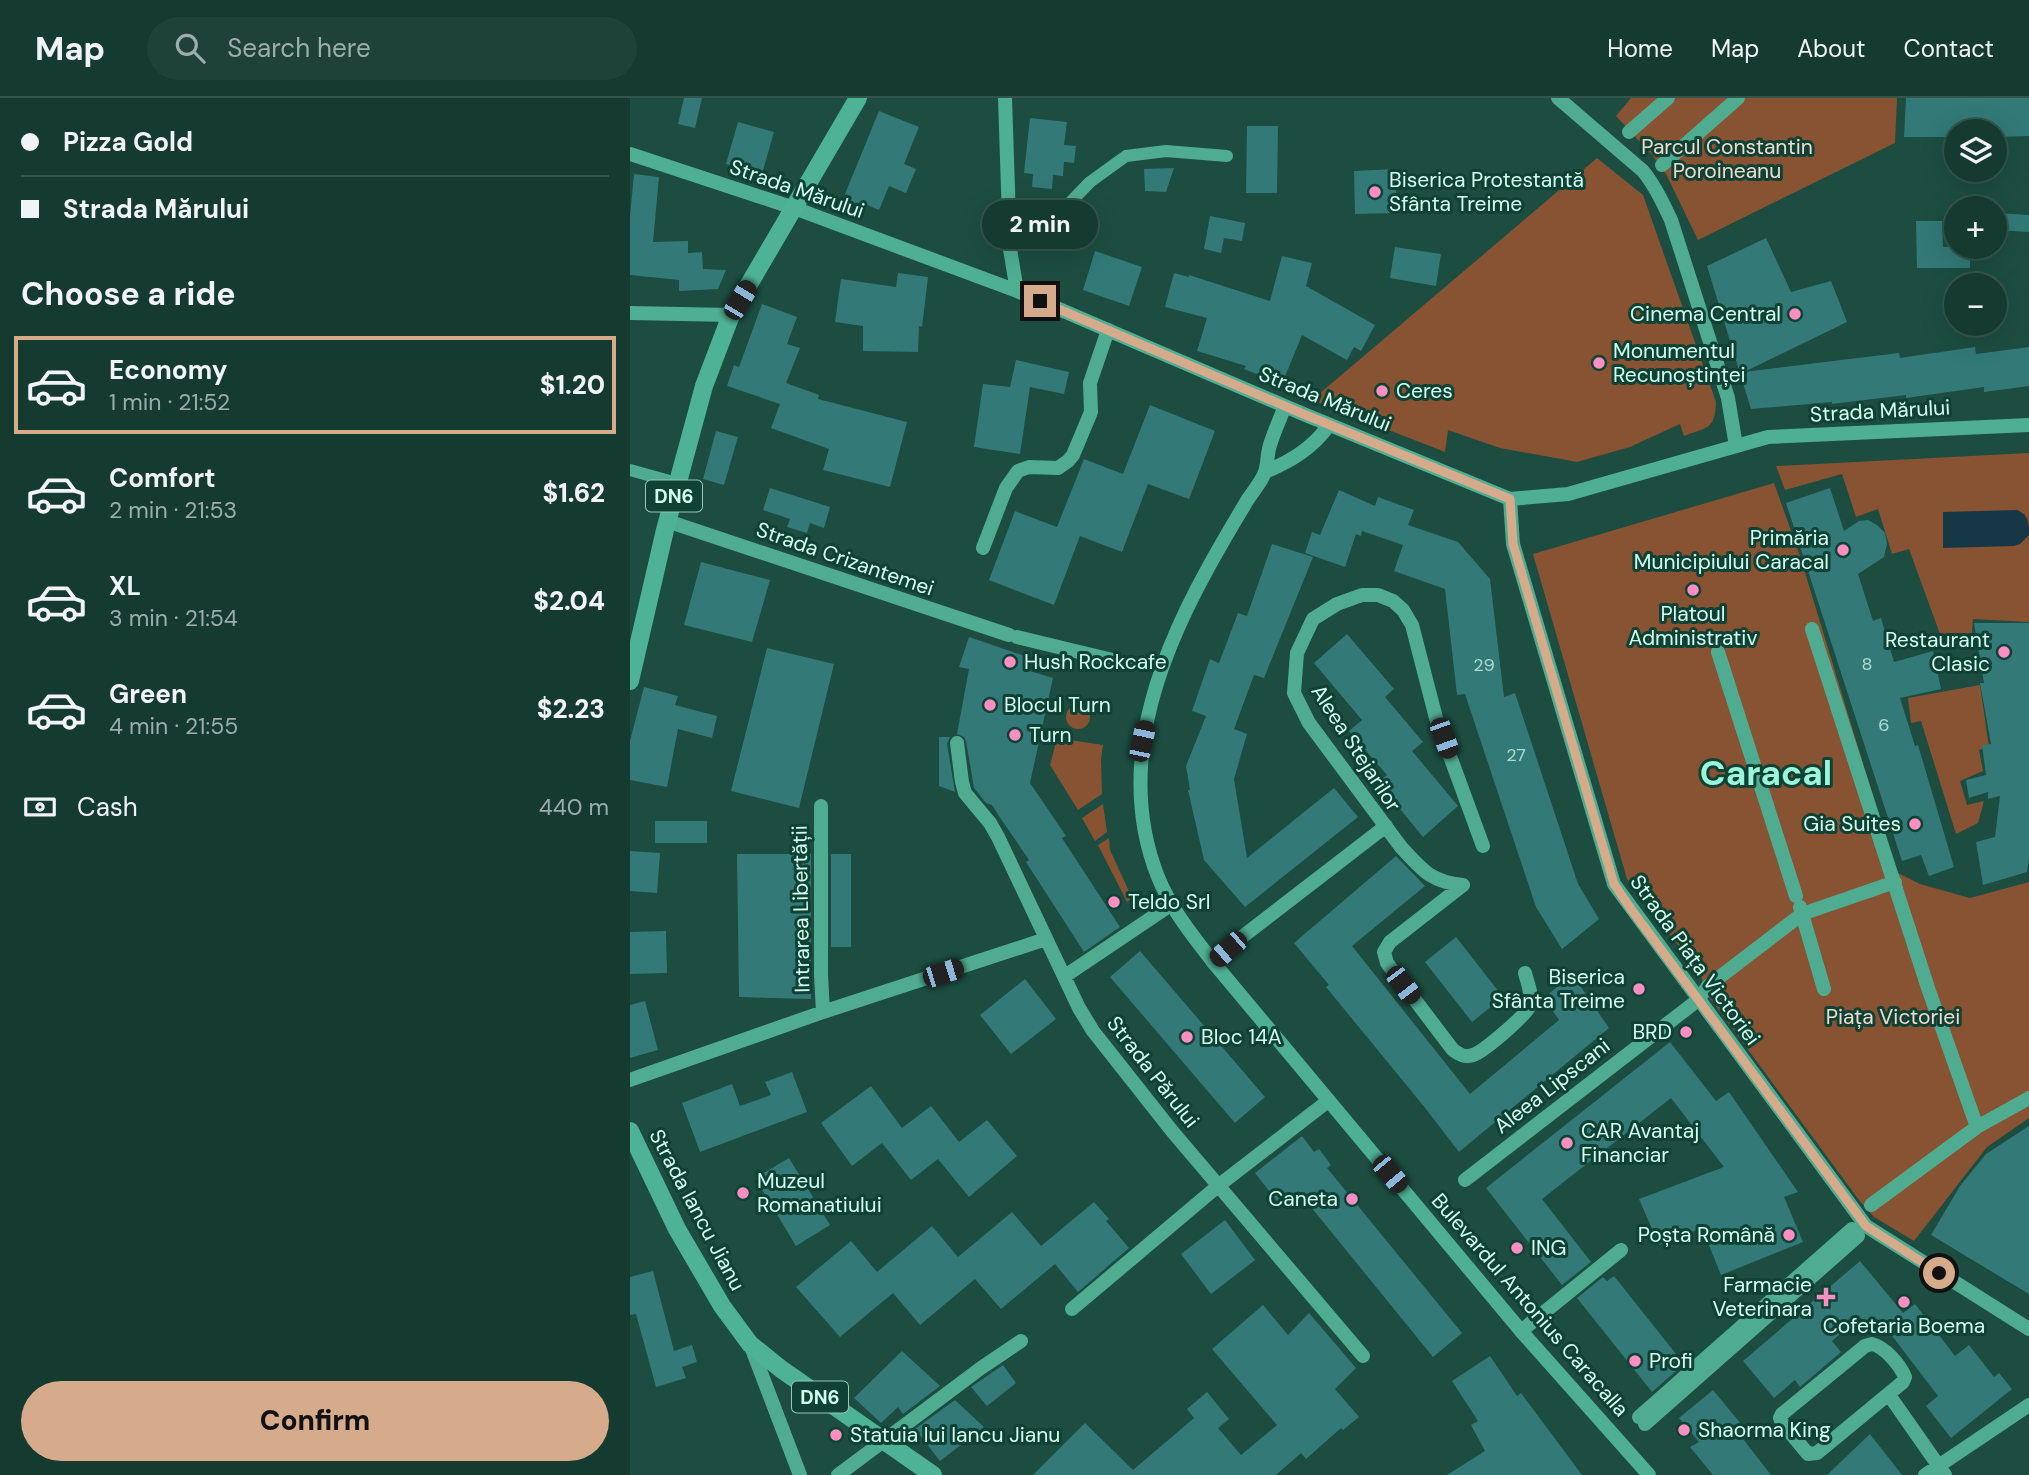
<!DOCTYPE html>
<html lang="en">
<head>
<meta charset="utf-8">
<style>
  :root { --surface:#153a30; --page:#1e4138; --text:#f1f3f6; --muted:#9dadab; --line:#34544c; --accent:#d6ab8b }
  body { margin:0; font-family:"DM Sans",sans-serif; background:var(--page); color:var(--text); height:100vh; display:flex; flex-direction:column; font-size:26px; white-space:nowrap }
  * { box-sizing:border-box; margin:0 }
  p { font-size:23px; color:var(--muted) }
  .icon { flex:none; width:38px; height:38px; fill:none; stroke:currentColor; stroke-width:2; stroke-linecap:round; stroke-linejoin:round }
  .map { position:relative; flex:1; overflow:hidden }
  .sheet { display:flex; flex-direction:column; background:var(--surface); width:630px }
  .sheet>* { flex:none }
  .hud { display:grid; align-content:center; height:154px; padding:0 21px; background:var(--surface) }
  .tools { position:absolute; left:1314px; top:21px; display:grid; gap:14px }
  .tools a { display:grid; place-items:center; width:63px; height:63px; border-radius:50%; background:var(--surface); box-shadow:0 7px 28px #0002,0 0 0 2px var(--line); font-size:35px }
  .end { position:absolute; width:32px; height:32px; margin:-16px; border:9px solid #d6ab8b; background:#111; box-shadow:0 0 0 4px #111 }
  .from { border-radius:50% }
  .bubble { position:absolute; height:49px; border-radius:24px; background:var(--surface); box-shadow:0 7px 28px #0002,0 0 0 2px var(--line); font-size:23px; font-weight:800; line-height:49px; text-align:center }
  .car { position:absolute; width:21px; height:42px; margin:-21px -10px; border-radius:9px; box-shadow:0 0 5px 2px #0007; background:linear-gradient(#222 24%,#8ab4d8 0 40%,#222 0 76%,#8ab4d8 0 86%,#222 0) }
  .hud b { display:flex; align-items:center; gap:24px; height:66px; font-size:26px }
  .hud b+b { border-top:2px solid var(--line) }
  .hud i { width:18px; height:18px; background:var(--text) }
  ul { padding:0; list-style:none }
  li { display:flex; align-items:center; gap:21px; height:98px; margin:0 14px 10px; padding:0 7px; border:4px solid transparent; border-radius:0px }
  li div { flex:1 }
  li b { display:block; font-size:26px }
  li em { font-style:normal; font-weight:800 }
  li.active { border-color:var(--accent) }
  li>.icon { width:63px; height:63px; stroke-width:1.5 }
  h2 { padding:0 21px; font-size:32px; line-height:84px }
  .pay { display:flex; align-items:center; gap:18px; height:77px; padding:0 21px; font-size:26px }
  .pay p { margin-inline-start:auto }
  .primary-button { display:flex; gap:14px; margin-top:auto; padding:14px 21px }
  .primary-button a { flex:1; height:80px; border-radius:42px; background:var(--accent); color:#111; font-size:28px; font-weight:800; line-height:80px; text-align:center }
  header { display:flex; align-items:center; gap:42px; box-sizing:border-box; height:98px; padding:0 35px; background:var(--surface); border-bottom:2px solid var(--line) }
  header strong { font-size:33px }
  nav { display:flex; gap:38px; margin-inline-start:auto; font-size:24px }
  .search { width:490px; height:63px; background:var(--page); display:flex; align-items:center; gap:18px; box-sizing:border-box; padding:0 24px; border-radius:38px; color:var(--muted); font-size:26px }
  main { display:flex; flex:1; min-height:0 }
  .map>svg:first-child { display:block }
</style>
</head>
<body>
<header>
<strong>Map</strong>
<div class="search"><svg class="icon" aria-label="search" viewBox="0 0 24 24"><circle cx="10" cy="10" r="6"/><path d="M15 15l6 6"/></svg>Search here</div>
<nav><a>Home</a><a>Map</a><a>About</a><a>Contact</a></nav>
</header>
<main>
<section class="sheet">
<div class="hud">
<b><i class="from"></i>Pizza Gold</b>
<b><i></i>Strada Mărului</b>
</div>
<h2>Choose a ride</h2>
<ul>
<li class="active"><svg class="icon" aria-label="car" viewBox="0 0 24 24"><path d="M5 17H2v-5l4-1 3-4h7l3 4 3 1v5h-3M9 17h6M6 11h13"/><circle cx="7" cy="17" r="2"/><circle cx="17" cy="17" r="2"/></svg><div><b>Economy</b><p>1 min · 21:52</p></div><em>$1.20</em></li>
<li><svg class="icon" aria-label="car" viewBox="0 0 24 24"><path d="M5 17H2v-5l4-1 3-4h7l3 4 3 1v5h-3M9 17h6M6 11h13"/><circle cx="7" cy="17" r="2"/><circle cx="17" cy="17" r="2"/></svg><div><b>Comfort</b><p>2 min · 21:53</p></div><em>$1.62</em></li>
<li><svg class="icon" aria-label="car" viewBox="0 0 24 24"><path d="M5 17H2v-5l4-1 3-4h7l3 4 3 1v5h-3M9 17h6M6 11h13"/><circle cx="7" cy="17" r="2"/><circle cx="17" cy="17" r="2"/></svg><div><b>XL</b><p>3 min · 21:54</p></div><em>$2.04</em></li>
<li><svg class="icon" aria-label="car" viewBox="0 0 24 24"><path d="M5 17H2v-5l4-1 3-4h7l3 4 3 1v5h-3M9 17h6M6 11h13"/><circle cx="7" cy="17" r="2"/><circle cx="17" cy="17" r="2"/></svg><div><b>Green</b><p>4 min · 21:55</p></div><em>$2.23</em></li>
</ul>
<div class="pay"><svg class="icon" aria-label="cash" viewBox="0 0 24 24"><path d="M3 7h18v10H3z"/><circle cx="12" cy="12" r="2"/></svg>Cash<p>440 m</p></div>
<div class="primary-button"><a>Confirm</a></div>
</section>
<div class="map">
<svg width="1399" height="1377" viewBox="0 0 1399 1377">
  <rect width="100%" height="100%" fill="#1c4d40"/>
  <path fill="#875332" d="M1001,0H1267L1265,45L1068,142L1036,76L1023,58L986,18Z
    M967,60L1013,97L1086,304C1085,332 1077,329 1054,338L1050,326L1000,349L947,364L870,350L818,332L815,354L682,302Z
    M1399,355V524L1343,521L1342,535L1310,536L1279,451L1262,456L1248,411L1226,419L1212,376L1155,392L1146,368Z
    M1144,385L1170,458L1266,774L1290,786L1340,800L1399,784V1020L1357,1049L1284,1143L1244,1119L1229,1102L1074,892L1071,877L997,781L903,456Z
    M1350,587L1359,649L1349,652L1353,673L1330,683L1337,707L1354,703L1348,725L1326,736L1291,623L1281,625L1278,600Z
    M436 619a12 12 0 1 1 24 0a12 12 0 1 1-24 0Z
    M427,640L473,647L471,661L472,696L448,712L420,667Z
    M473,706L477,734L465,743L452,720Z
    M479,740L480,752L502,800L497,804L468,747Z"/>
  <path fill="#163746" d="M1387,412C1399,417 1399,425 1399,437L1390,446L1384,448L1313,450V414Z"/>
  <path fill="#327977" d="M54,0H72L65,30L48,26Z
    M1276,0H1399V38L1365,39V33H1326V39H1274Z
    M249,13L289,29L274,66L286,71L276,95L259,88L249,112L237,107L230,123L208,113Z
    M400,20L437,24L434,47L446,48L444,65L434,64L433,78L423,77L422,91L402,89L403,76L394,75Z
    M108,24L144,34L132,76L96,66Z
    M617,28H648L647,95H616Z
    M544,70L536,94L515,93L514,71Z
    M765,71L767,115L725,116L724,73Z
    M4,76L29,79L23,144L58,143V155L72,154L73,171L96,172L88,191L49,193V182L0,177V118Z
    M1365,115L1399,117V134L1365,132Z
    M580,118L615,125L612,143L594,140L591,155L574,151Z
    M1286,123H1312L1313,149H1340V170H1287Z
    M1136,140L1161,194L1201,183L1217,224L1114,274L1269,255L1270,260L1345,249L1346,256L1399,249V288L1354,294V289L1276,300V297L1202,306V304L1121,311L1077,168Z
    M765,149L811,156L806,188L760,180Z
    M465,153L512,169L499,208L453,192Z
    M652,158L682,165L676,188L745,227L731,253L724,249L717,262L672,237L652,286L614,271L616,268L567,253L577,220L535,209L544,175L559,179V177L640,203Z
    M268,175L298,179L292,229L289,228L288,254L233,253V228L205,224L211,181L266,189Z
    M132,206L167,219L157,246L170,250L156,285L189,297L188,301L277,324L260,389L193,372L199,351L141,330L150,306L97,288L104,267L109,269Z
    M386,262L439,274L434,296L400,289L390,356L344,349L353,286L380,289Z
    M520,307L585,333L559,401L518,386L492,454L450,438L424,507L359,482L385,413L427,429L454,361L493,376Z
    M86,333L108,339L94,387L73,381Z
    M140,390L200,409L194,430L180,425L177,435L157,429L160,421L133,412Z
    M1200,390L1214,433L1229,423L1238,422L1247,427L1255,435L1257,446L1254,459L1228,476L1243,523L1251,520L1264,564L1303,553L1311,591L1270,600L1285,648L1288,647L1324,769L1299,778L1291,757L1272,763L1156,405Z
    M709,392L745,408L748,399L784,412L778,427L828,444L860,481L874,599L885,595L948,786L969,821L932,851L906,809L835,596L827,597L815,491L764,473L773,447L732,433L731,438L726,436L715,469L675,455L682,434L690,437Z
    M642,446L683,459L634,580L624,577L604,631L617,636L604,681L617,760L704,690L728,719L615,809L574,762L558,692H560L556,668L576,618L562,613L580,561L589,565L608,515L617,518Z
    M71,464L140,482L122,544L54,527Z
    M1344,525H1399V761L1397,774L1353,787L1346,744L1365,739L1370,698L1358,701V694L1339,700L1336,682L1356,677L1352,647L1361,646L1350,585H1354Z
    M717,536L764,591L755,599L793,644L782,653L828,708L793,739L748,684L757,677L719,633L732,622L684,565Z
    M339,539L395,558L393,571L423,580L400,685L436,738L432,740L490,829L454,854L396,764L399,762L369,718L362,707L356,705L344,690L336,643L334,639L327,636L339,571L329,569Z
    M137,550L204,566L169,710L101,693Z
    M14,589L48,598L45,607L87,618L82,640L48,631L37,689L0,682V643Z
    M309,639H320L317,646L325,694L309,688Z
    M25,723H77V745H25Z
    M0,753L30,755L27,795L0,793Z
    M107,756H181V901L109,899Z
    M201,756H221V849H201Z
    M766,758L795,788L722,848L840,996L929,922L914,900L942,876L979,930L829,1054L796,1011L696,889L699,887L664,845Z
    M36,833L37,875L0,876V834Z
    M826,839L873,899L842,924L795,864Z
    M510,853L635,999L605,1025L480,879Z
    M395,881L426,921L381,956L350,917Z
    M15,903L28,952L0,960V907Z
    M1040,944L1086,1003L1099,994L1168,1094L1154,1099L1173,1144L1091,1177L1072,1130L1029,1147L1009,1101L1094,1069L1041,1000L912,1101L961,1164L932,1187L856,1090Z
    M162,974L177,1014L70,1054L52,1005L102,986L110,1008L141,997L135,984Z
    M241,988L272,1030L301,1008L329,1044L357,1022L387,1058L339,1099L308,1061L281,1082L252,1045L222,1068L191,1025Z
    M1399,1028V1196L1301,1137L1330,1088L1356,1056Z
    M672,1038L684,1054L689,1051L701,1067L697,1070L832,1235L803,1259L668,1093L650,1107L625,1075Z
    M159,1060L200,1127L166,1148L125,1080Z
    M464,1104L479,1121L476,1123L499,1150L448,1194L425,1166L371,1211L345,1181L290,1227L263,1195L210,1239L166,1189L221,1143L247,1174L302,1128L328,1159L382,1114L411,1148Z
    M595,1122L625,1162L581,1196L551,1156Z
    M1230,1163L1273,1215L1285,1206L1325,1258L1339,1247L1364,1279L1369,1275L1382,1291L1321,1340L1296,1308L1308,1298L1253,1226L1243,1234L1230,1219L1202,1243L1211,1254L1170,1289L1165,1282L1144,1300L1113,1263Z
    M23,1173L44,1253L62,1247L67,1264L52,1269L56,1280L26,1289L6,1216L0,1217V1179Z
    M984,1178L1054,1266L1022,1294L947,1200L973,1179L977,1183Z
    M633,1207L658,1237L679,1215L726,1270L705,1291L729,1319L713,1332L711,1330L676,1361L671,1355L646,1377H403L455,1325L503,1372L564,1320L557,1311L577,1294L599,1321L588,1330L611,1357L647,1327L582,1251Z
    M272,1253L310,1288L273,1316L268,1309L251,1325L224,1300Z
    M860,1258L887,1298L891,1295L952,1377H817L855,1353L841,1327L848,1323L822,1283Z
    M373,1267L386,1285L357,1308L341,1289Z
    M1083,1292L1116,1332L1110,1337L1141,1377H1083L1060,1349L1069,1344L1049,1320Z
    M325,1302L354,1329L310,1363L285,1331Z
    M1240,1336L1272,1377H1197Z"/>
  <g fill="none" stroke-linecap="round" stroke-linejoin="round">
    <path stroke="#50ac91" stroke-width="12" d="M379,142L406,125L431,114L460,84L496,58L536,53L597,58
      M0,372L47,385"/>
    <path stroke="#50ac91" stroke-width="14" d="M999,34L1038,0
      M1032,67L1108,0
      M1182,531L1298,890L1347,1029
      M387,539L499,566
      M1088,554L1166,798
      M1170,809L1194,891
      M835,1082L1068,902L1078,888L1172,816L1265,784
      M1241,1107L1347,1029L1399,1000
      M1009,1319L1222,1131L1228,1138L1015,1326"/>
    <path stroke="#50ac91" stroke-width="14" d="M880,401L883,446L984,786L1236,1128L1399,1231
      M37,423L379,537
      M353,450L376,390L388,373L399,369L428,370L438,363L443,357L461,314L460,285L478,232
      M327,645L332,684L335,695L360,725L368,739L449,910L463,933L542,1033L733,1258
      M191,708V877L193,914
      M833,787C801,784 792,772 771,749L679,625L664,595L667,555L683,521L707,506L732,497H748L763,503L773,512L782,527L806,620L853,748
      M833,787L760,844L754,854L757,865L823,952C829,956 834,960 843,957C853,954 897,917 900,907C903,897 897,884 895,875
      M583,864L612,839L756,728
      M435,878L542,806
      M0,982L193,914L416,841
      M442,1211L588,1088L698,1003
      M891,1233L991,1152
      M120,1246L170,1377
      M1242,1246C1255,1249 1270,1267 1275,1279L1273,1284L1187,1355L1178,1356L1152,1325L1150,1320L1152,1316L1235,1248Z
      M1259,1297L1315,1377
      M208,1377L351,1270L391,1243
      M1295,1377L1399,1307"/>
    <path stroke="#50ac91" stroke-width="14" d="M928,0L1013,73C1025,88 1033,105 1041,122L1098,300L1106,348"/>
    <path stroke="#4faf93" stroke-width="14" d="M375,0L380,151L387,193
      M0,56L164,110L387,193L671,315L880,401L938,396L1138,339L1399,327
      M0,215L101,217
      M655,308C650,321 644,334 640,347C637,356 638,365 635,374C632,383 624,392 618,401C605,423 591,446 578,470C526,564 486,673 528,779C541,811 562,837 583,864L891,1233L1019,1377
      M635,374C661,363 683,350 699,327"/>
    <path stroke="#4eb296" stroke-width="18" d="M0,583L35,432L74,288L101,217L228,0
      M0,1033L47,1131L92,1208L120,1246L151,1271L303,1377"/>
  </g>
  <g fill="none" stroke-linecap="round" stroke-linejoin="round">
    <path stroke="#d6ab8b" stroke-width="9" d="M410,203L671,315L880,401L883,446L984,786L1001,811L1236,1128L1309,1175"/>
  </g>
  <g fill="#fc8fc1" stroke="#0f4235" stroke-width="2.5">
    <circle cx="745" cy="94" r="7"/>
    <circle cx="1165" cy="216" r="7"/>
    <circle cx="969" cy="265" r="7"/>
    <circle cx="752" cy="293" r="7"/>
    <circle cx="1213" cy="452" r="7"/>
    <circle cx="1063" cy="492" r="7"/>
    <circle cx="1374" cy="554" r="7"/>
    <circle cx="380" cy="564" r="7"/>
    <circle cx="360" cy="607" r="7"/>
    <circle cx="385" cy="637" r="7"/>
    <circle cx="1285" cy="726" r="7"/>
    <circle cx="484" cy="804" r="7"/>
    <circle cx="1009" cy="891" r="7"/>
    <circle cx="1056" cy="934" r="7"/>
    <circle cx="557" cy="939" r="7"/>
    <circle cx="937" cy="1045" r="7"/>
    <circle cx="113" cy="1095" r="7"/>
    <circle cx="722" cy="1101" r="7"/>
    <circle cx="1159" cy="1137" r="7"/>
    <circle cx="887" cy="1150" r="7"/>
    <path d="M1192.5 1188.5h7v7h7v7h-7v7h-7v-7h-7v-7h7z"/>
    <circle cx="1274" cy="1204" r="7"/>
    <circle cx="1005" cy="1263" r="7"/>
    <circle cx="1054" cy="1332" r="7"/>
    <circle cx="206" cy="1337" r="7"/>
  </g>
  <g text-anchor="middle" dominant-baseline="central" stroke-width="6" stroke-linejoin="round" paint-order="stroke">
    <g font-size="18" fill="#abddd1">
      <text x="1237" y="566">8</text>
      <text x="854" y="567">29</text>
      <text x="1254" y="627">6</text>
      <text x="886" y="657">27</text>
    </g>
    <g fill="#0f4235" stroke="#98c6b7" stroke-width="2">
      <rect x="16" y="382.5" width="56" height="31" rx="5"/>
      <rect x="162" y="1283.5" width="56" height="31" rx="5"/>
    </g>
    <g font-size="19" font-weight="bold" fill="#d3feef">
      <text x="44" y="398">DN6</text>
      <text x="190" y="1299">DN6</text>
    </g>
    <g font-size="21" fill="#f1dbce" stroke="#0f4235">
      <text x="1097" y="49">Parcul Constantin<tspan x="1097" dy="24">Poroineanu</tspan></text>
      <text x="1263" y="919">Piața Victoriei</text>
    </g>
    <g font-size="21" fill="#d3feef" stroke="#0f4235" text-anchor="start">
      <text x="759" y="82">Biserica Protestantă<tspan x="759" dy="24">Sfânta Treime</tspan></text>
      <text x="1151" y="216" text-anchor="end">Cinema Central</text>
      <text x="983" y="253">Monumentul<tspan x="983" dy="24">Recunoștinței</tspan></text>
      <text x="766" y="293">Ceres</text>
      <text x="1199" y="440" text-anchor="end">Primăria<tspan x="1199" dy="24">Municipiului Caracal</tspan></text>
      <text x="1063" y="516" text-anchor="middle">Platoul<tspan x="1063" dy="24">Administrativ</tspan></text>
      <text x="1360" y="542" text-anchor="end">Restaurant<tspan x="1360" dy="24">Clasic</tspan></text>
      <text x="394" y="564">Hush Rockcafe</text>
      <text x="374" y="607">Blocul Turn</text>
      <text x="399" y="637">Turn</text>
      <text x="1271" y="726" text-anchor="end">Gia Suites</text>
      <text x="498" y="804">Teldo Srl</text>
      <text x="995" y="879" text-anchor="end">Biserica<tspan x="995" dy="24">Sfânta Treime</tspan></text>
      <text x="1042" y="934" text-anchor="end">BRD</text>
      <text x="571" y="939">Bloc 14A</text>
      <text x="951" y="1033">CAR Avantaj<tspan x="951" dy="24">Financiar</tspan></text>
      <text x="127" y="1083">Muzeul<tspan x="127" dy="24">Romanatiului</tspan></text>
      <text x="708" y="1101" text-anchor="end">Caneta</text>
      <text x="1145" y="1137" text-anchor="end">Poșta Română</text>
      <text x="901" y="1150">ING</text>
      <text x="1182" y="1187" text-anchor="end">Farmacie<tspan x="1182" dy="24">Veterinara</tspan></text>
      <text x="1274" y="1228" text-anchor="middle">Cofetaria Boema</text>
      <text x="1019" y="1263">Profi</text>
      <text x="1068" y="1332">Shaorma King</text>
      <text x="220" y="1337">Statuia lui Iancu Jianu</text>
    </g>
    <g font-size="21" fill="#d3feef" stroke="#0f4235">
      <text transform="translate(167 91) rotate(19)">Strada Mărului</text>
      <text transform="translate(695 301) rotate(22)">Strada Mărului</text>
      <text transform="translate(1250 313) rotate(-3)">Strada Mărului</text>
      <text transform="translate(215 461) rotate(19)">Strada Crizantemei</text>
      <text transform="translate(726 650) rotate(57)">Aleea Stejarilor</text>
      <text transform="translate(171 811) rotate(-91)">Intrarea Libertății</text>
      <text transform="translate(1065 862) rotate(54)">Strada Piața Victoriei</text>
      <text transform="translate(523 974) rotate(52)">Strada Părului</text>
      <text transform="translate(922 988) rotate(-38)">Aleea Lipscani</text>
      <text transform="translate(67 1112) rotate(62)">Strada Iancu Jianu</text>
      <text transform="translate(900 1207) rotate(49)">Bulevardul Antonius Caracalla</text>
    </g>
    <g font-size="35" font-weight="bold" fill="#9bf6da" stroke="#0f4235">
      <text x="1136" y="675">Caracal</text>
    </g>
  </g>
</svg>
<div class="tools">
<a><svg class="icon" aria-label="layers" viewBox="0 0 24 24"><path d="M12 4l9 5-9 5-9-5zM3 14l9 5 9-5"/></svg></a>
<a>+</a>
<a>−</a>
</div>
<i class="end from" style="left:1309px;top:1175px"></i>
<i class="end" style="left:410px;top:203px"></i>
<div class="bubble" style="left:352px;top:102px;width:116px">2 min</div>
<i class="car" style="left:110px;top:202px;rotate:31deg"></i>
<i class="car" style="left:814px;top:640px;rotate:160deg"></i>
<i class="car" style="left:512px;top:643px;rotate:12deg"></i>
<i class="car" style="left:598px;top:851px;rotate:229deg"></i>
<i class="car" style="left:313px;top:875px;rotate:72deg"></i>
<i class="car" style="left:773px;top:887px;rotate:143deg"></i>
<i class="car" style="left:760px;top:1076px;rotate:140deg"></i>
</div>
</main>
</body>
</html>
